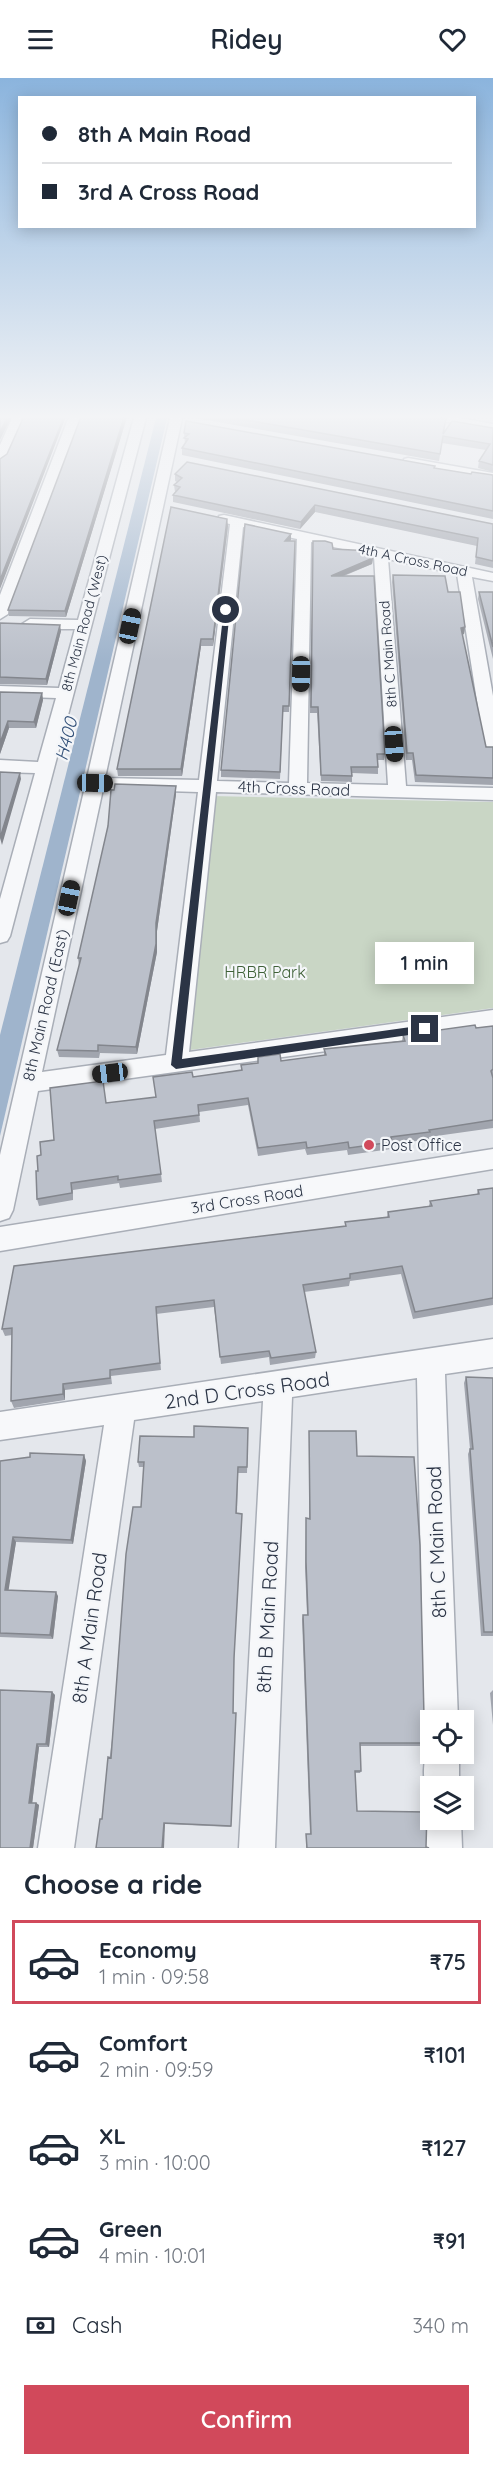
<!DOCTYPE html>
<html lang="en">
<head>
<meta charset="utf-8">
<style>
  :root { --surface:#fff; --page:#f6f6f7; --text:#1f2937; --muted:#747a83; --line:#e0e1e3; --accent:#d1495b }
  body { margin:0; font-family:Quicksand,sans-serif; background:var(--page); color:var(--text); height:100vh; display:flex; flex-direction:column; font-size:22px; white-space:nowrap }
  * { box-sizing:border-box; margin:0 }
  p { font-size:20px; color:var(--muted) }
  .icon { flex:none; width:33px; height:33px; fill:none; stroke:currentColor; stroke-width:2; stroke-linecap:round; stroke-linejoin:round }
  .map { position:relative; height:1770px; overflow:hidden }
  .details { display:flex; flex-direction:column; background:var(--surface); flex:1 }
  .details>* { flex:none }
  .top-card { position:absolute; left:18px; top:18px; width:458px; height:132px; border-radius:0px; box-shadow:0 3px 15px #0003; display:grid; align-content:center; height:132px; padding:0 24px; background:var(--surface) }
  .buttons { position:absolute; left:420px; top:1632px; display:grid; gap:12px }
  .buttons a { display:grid; place-items:center; width:54px; height:54px; border-radius:0px; background:var(--surface); box-shadow:0 3px 15px #0003; font-size:30px }
  .end { position:absolute; width:27px; height:27px; margin:-14px; border:8px solid #2b3445; background:#fff; box-shadow:0 0 0 3px #fff }
  .from { border-radius:50% }
  .bubble { position:absolute; height:42px; border-radius:0px; background:var(--surface); box-shadow:0 3px 15px #0003; font-size:20px; font-weight:600; line-height:42px; text-align:center }
  .car { position:absolute; width:18px; height:36px; margin:-18px -9px; border-radius:8px; box-shadow:0 0 4px 2px #0007; background:linear-gradient(#222 24%,#8ab4d8 0 40%,#222 0 76%,#8ab4d8 0 86%,#222 0) }
  .top-card b { display:flex; align-items:center; gap:21px; height:57px; font-size:22px }
  .top-card b+b { border-top:2px solid var(--line) }
  .top-card i { width:15px; height:15px; background:var(--text) }
  ul { padding:0; list-style:none }
  li { display:flex; align-items:center; gap:18px; height:84px; margin:0 12px 9px; padding:0 12px; border:3px solid transparent; border-radius:0px }
  li div { flex:1 }
  li b { display:block; font-size:22px }
  li em { font-style:normal; font-weight:600 }
  li.current { border-color:var(--accent) }
  li>.icon { width:54px; height:54px; stroke-width:1.5 }
  h2 { padding:0 24px; font-size:27px; line-height:72px }
  .pay { display:flex; align-items:center; gap:15px; height:66px; padding:0 24px; font-size:22px }
  .pay p { margin-inline-start:auto }
  .action { display:flex; gap:12px; margin-top:auto; padding:12px 24px }
  .action a { flex:1; height:69px; border-radius:0px; background:var(--accent); color:#fff; font-size:24px; font-weight:600; line-height:69px; text-align:center }
  header { display:flex; justify-content:space-between; align-items:center; height:78px; padding:0 24px; background:var(--surface); font-size:27px; font-weight:600 }
  .map>svg:first-child { display:block }
</style>
</head>
<body>
<header><svg class="icon" aria-label="menu" viewBox="0 0 24 24"><path d="M4 6h16M4 12h16M4 18h16"/></svg>Ridey<svg class="icon" aria-label="heart" viewBox="0 0 24 24"><path d="M12 20l-8-8c-3-5 5-10 8-4 3-6 11-1 8 4z"/></svg></header>
<div class="map">
<svg width="493" height="1770" viewBox="0 0 493 1770">
  <rect width="100%" height="100%" fill="#e4e7ec"/>
  <path fill="#c9d6c5" d="M211,718L493,724V930L190,972Z"/>
  <path fill="#9fb4cc" d="M157,336H168L0,1058V957Z"/>
  <g fill="none" stroke-linecap="round" stroke-linejoin="round">
    <defs>
      <path id="minor" d="M14,336H26L6,381L0,385V367Z
        M70,336H82L8,536L0,541V517Z
        M135,336H147L10,858L7,863L0,865V821L35,695L0,694V682L38,684L56,620L0,618V608L59,610L75,551H30L22,546L30,541L78,542Z
        M171,336H183L105,700L199,702L230,446L219,444V438L224,437L493,495V503L472,499L493,618V672L484,667L457,496L388,481L406,708L493,710V722L216,714L189,974L493,932V950L38,1013L13,1132L9,1140L0,1143V1077ZM243,449L297,461L289,705L217,703ZM311,464L374,478L388,707L307,705ZM103,711L198,714L166,977L42,994Z
        M412,336H438L493,346V354Z
        M408,380L493,395V403L404,387V381Z
        M493,1071V1091L0,1173V1149Z
        M493,1261V1289L445,1296L458,1642H430V1655L424,1642L417,1300L292,1319L275,1770H239L263,1323L134,1342L74,1770H38L104,1347L0,1362V1334Z
        M430,1664V1676H459V1708H430V1721C421,1704 423,1681 430,1664Z
        M430,1729V1742H461L462,1770H426L425,1742Z"/>
    </defs>
    <use href="#minor" stroke="#a9aeb7" stroke-width="3"/>
    <use href="#minor" fill="#f7f8fa" fill-rule="evenodd"/>
  </g>
  <path fill="#a1a5ae" d="M188,336H421L443,356L493,350V394L478,390L479,383L486,372L442,365L439,383L189,339Z
    M127,338L66,539L9,538L8,532Z
    M184,355L435,390L471,396L493,397V441L182,377V370L185,366Z
    M175,396L493,446V490L475,486L477,468L315,434L300,451L173,424V417L175,414L174,407L177,404L175,403Z
    M228,448L213,568H201L182,698H118L117,691Z
    M291,456V462L290,463H295L289,634H283L280,701L221,699V692Z
    M313,463L333,471L373,480L372,486L344,498L385,676L384,682H378V696L352,695V704L321,703L317,635H310Z
    M393,497L448,514L465,549L464,556L462,557L486,669H493V707L415,704L412,682H406L392,504Z
    M479,514H493V581L478,521Z
    M0,545L61,553L47,607L0,606Z
    M0,614L42,615L43,622L36,650H9L0,676Z
    M176,716L157,853V874L137,976L100,975L99,980L59,979L57,972L79,888L78,880Z
    M493,948V1050L429,1059V1061L392,1067L391,1071L348,1077L347,1072L307,1077L305,1071L258,1078L248,1027L199,1034L200,1044L155,1051L162,1104L120,1110L119,1105L73,1112V1122L39,1128L37,1121L38,1093L41,1077L54,1062L155,1019L193,999L241,992V987L324,978V971L402,963L403,957Z
    M493,1110V1227L413,1241L401,1196L350,1203L349,1208L304,1214L316,1274L315,1280L270,1287L269,1279L221,1286L214,1229L156,1236L161,1292L111,1298L112,1306L65,1312V1322L14,1330L11,1323L12,1257L5,1258L2,1251L345,1148V1144L387,1139L388,1134L429,1128L430,1123L477,1116L478,1112Z
    M466,1299L493,1300V1558H481L468,1376L470,1371L464,1305Z
    M248,1350L247,1395H238L237,1435L231,1749L165,1746L102,1741L141,1429L144,1389H139L138,1384L194,1359Z
    M309,1353L357,1378L424,1639L428,1665L426,1668H360L361,1693L360,1695H355L357,1733L429,1770H306V1756H310L302,1541L303,1537H307L305,1489L306,1445V1440H309Z
    M84,1377L86,1383L73,1466L16,1464L8,1512L58,1518L53,1561L0,1559V1383Z
    M493,1612V1647L490,1615Z
    M52,1614L55,1617L49,1669H39L32,1725H36L39,1727L33,1770H0Z"/>
  <path fill="#83868d" d="M9,336H13L0,362V354Z
    M65,336H67L0,511V502Z
    M125,336H128L66,539L65,533Z
    M315,427V434L300,451L301,444Z
    M227,441L228,448L213,568V561Z
    M291,456V462L285,469V463Z
    M373,480L372,486L330,503L331,498Z
    M60,547L61,553L47,607L46,601Z
    M465,549L464,556L459,557L461,550Z
    M201,561V568L182,698L181,691Z
    M42,615L43,622L36,650L34,644Z
    M8,643L9,650L0,676V665Z
    M20,695L21,701L2,767L0,760Z
    M176,708V716L157,853V874L137,976L136,969L156,845Z
    M63,1306L65,1312V1322L63,1316Z
    M84,1377L86,1383L73,1466L71,1462Z
    M13,1459L16,1464L8,1516L5,1512Z
    M56,1514L58,1518L53,1561L50,1557Z
    M52,1614L55,1617L49,1669L46,1666Z
    M37,1666L39,1669L32,1727L29,1725Z
    M36,1725L39,1727L33,1770H30Z
    M164,1745L165,1746L164,1770H162Z"/>
  <path fill="#bbc0ca" stroke="#83868d" stroke-width="1.5" d="M0,336H9L0,354Z
    M25,336H65L0,502V381L7,376Z
    M82,336H125L65,533L8,532Z
    M212,336H421L446,340L443,356L452,343L493,350V387L479,383L490,366L443,358L440,376Z
    M186,343L435,388L434,390L471,396L472,394L493,397V433L182,370L188,361L184,360L189,356L184,355Z
    M187,384L493,446V483L476,479L478,460L315,427L301,444L173,417L180,409L174,407L182,400L175,396Z
    M171,429L227,441L213,561H201L181,691H117Z
    M245,446L291,456L285,463H295L289,628H283L280,694L221,692Z
    M313,463H325L332,465L333,471L372,473L373,480L331,498H374L385,676H377L378,689H351L352,698L321,697L318,629H311Z
    M393,497L445,498L448,514H460L465,549L461,550L486,669H493V700L416,697L413,675H407Z
    M479,514H493V569Z
    M0,545L60,547L46,601L0,599Z
    M0,614L42,615L34,644L8,643L0,665Z
    M0,694L20,695L0,760Z
    M115,706L176,708L156,845V866L136,969L98,967V973L57,972L81,880H78L108,748L111,712H114Z
    M475,947L476,950L493,948V991L491,993L493,1000V1042L429,1052L430,1054L391,1059L392,1064L349,1070L348,1064L307,1070L306,1064L258,1070L248,1020L198,1027L199,1037L154,1043L161,1096L118,1102V1098L71,1105L72,1115L37,1121L36,1093H38L37,1078L41,1077L40,1064L54,1062L50,1010L103,1003L106,1025L156,1019L153,999L192,994L193,999L242,992L241,987L258,985V979L280,976L281,983L326,977L324,971L405,963L403,957Z
    M493,1110V1220L415,1234L402,1188L350,1196V1200L303,1207L316,1274L271,1280L269,1273L220,1279L214,1222L156,1229L160,1285L110,1292V1300L63,1306V1316L11,1323L12,1250L2,1251L14,1188L346,1148L345,1144L389,1139L388,1134L432,1128L430,1123L479,1116L478,1112Z
    M466,1299L493,1300V1554H484L470,1371H473Z
    M194,1348L248,1350L247,1389H238L236,1435L242,1436L234,1580L233,1635H236L231,1748L164,1745L162,1770H96L100,1741H102L108,1679L111,1680L126,1476L133,1429H141L144,1384H138L140,1358L194,1359Z
    M309,1353H356L357,1378L414,1379L420,1467L424,1639L430,1660L428,1665H360L361,1693H355L357,1733L427,1734L426,1769L429,1770H307L306,1756H311L303,1537H308L306,1484V1440L310,1441Z
    M30,1375L84,1377L71,1462L13,1459L5,1512L56,1514L50,1557L0,1555V1383L30,1379Z
    M0,1612L52,1614L46,1666H37L29,1725H36L30,1770H0Z"/>
  <linearGradient id="sky" x2="0" y2="1"><stop stop-color="#8bb4dd"/><stop offset="0.58" stop-color="#f3f4f6"/><stop offset="1" stop-color="#f3f4f6" stop-opacity="0"/></linearGradient>
  <rect width="493" height="584" fill="url(#sky)"/>
  <path fill="#2b3445" d="M224,530L230,532L182,981L425,947L429,948V954L176,991L171,987Z"/>
  <circle fill="#d1495b" stroke="#f4f6f9" stroke-width="2" cx="369" cy="1067" r="6"/>
  <g text-anchor="middle" dominant-baseline="central" stroke-width="4.5" stroke-linejoin="round" paint-order="stroke">
    <g font-size="14" fill="#2b3445" stroke="#f4f6f9">
      <text transform="translate(413 482) rotate(12)">4th A Cross Road</text>
      <text transform="translate(84 545) rotate(-75)">8th Main Road (West)</text>
      <text transform="translate(388 576) rotate(-94)">8th C Main Road</text>
    </g>
    <g font-size="16" fill="#2b3445" stroke="#f4f6f9">
      <text transform="translate(294 710) rotate(2)">4th Cross Road</text>
      <text transform="translate(45 927) rotate(-77)">8th Main Road (East)</text>
      <text transform="translate(247 1121) rotate(-9)">3rd Cross Road</text>
    </g>
    <g font-size="16" fill="#3f6138" stroke="#f4f6f9">
      <text x="265" y="894">HRBR Park</text>
    </g>
    <g font-size="16" fill="#2b3445" stroke="#f4f6f9" text-anchor="start">
      <text x="381" y="1067">Post Office</text>
    </g>
    <g font-size="18" font-style="italic" fill="#34527a" stroke="#f4f6f9">
      <text transform="translate(66 661) rotate(-76)">H400</text>
    </g>
    <g font-size="20" fill="#2b3445" stroke="#f4f6f9">
      <text transform="translate(247 1312) rotate(-8)">2nd D Cross Road</text>
      <text transform="translate(436 1464) rotate(-92)">8th C Main Road</text>
      <text transform="translate(267 1539) rotate(-87)">8th B Main Road</text>
      <text transform="translate(89 1550) rotate(-82)">8th A Main Road</text>
    </g>
  </g>
</svg>
<div class="buttons">
<a><svg class="icon" aria-label="locate" viewBox="0 0 24 24"><circle cx="12" cy="12" r="6"/><path d="M12 2v4M12 18v4M2 12h4M18 12h4"/></svg></a>
<a><svg class="icon" aria-label="layers" viewBox="0 0 24 24"><path d="M12 4l9 5-9 5-9-5zM3 14l9 5 9-5"/></svg></a>
</div>
<i class="end from" style="left:226px;top:532px"></i>
<i class="end" style="left:425px;top:951px"></i>
<div class="bubble" style="left:375px;top:864px;width:99px">1 min</div>
<i class="car" style="left:130px;top:548px;rotate:12deg"></i>
<i class="car" style="left:301px;top:596px;rotate:181deg"></i>
<i class="car" style="left:394px;top:666px;rotate:176deg"></i>
<i class="car" style="left:95px;top:705px;rotate:91deg"></i>
<i class="car" style="left:69px;top:820px;rotate:12deg"></i>
<i class="car" style="left:110px;top:995px;rotate:263deg"></i>
<div class="top-card">
<b><i class="from"></i>8th A Main Road</b>
<b><i></i>3rd A Cross Road</b>
</div>
</div>
<section class="details">
<h2>Choose a ride</h2>
<ul>
<li class="current"><svg class="icon" aria-label="car" viewBox="0 0 24 24"><path d="M5 17H2v-5l4-1 3-4h7l3 4 3 1v5h-3M9 17h6M6 11h13"/><circle cx="7" cy="17" r="2"/><circle cx="17" cy="17" r="2"/></svg><div><b>Economy</b><p>1 min · 09:58</p></div><em>₹75</em></li>
<li><svg class="icon" aria-label="car" viewBox="0 0 24 24"><path d="M5 17H2v-5l4-1 3-4h7l3 4 3 1v5h-3M9 17h6M6 11h13"/><circle cx="7" cy="17" r="2"/><circle cx="17" cy="17" r="2"/></svg><div><b>Comfort</b><p>2 min · 09:59</p></div><em>₹101</em></li>
<li><svg class="icon" aria-label="car" viewBox="0 0 24 24"><path d="M5 17H2v-5l4-1 3-4h7l3 4 3 1v5h-3M9 17h6M6 11h13"/><circle cx="7" cy="17" r="2"/><circle cx="17" cy="17" r="2"/></svg><div><b>XL</b><p>3 min · 10:00</p></div><em>₹127</em></li>
<li><svg class="icon" aria-label="car" viewBox="0 0 24 24"><path d="M5 17H2v-5l4-1 3-4h7l3 4 3 1v5h-3M9 17h6M6 11h13"/><circle cx="7" cy="17" r="2"/><circle cx="17" cy="17" r="2"/></svg><div><b>Green</b><p>4 min · 10:01</p></div><em>₹91</em></li>
</ul>
<div class="pay"><svg class="icon" aria-label="cash" viewBox="0 0 24 24"><path d="M3 7h18v10H3z"/><circle cx="12" cy="12" r="2"/></svg>Cash<p>340 m</p></div>
<div class="action"><a>Confirm</a></div>
</section>
</body>
</html>
